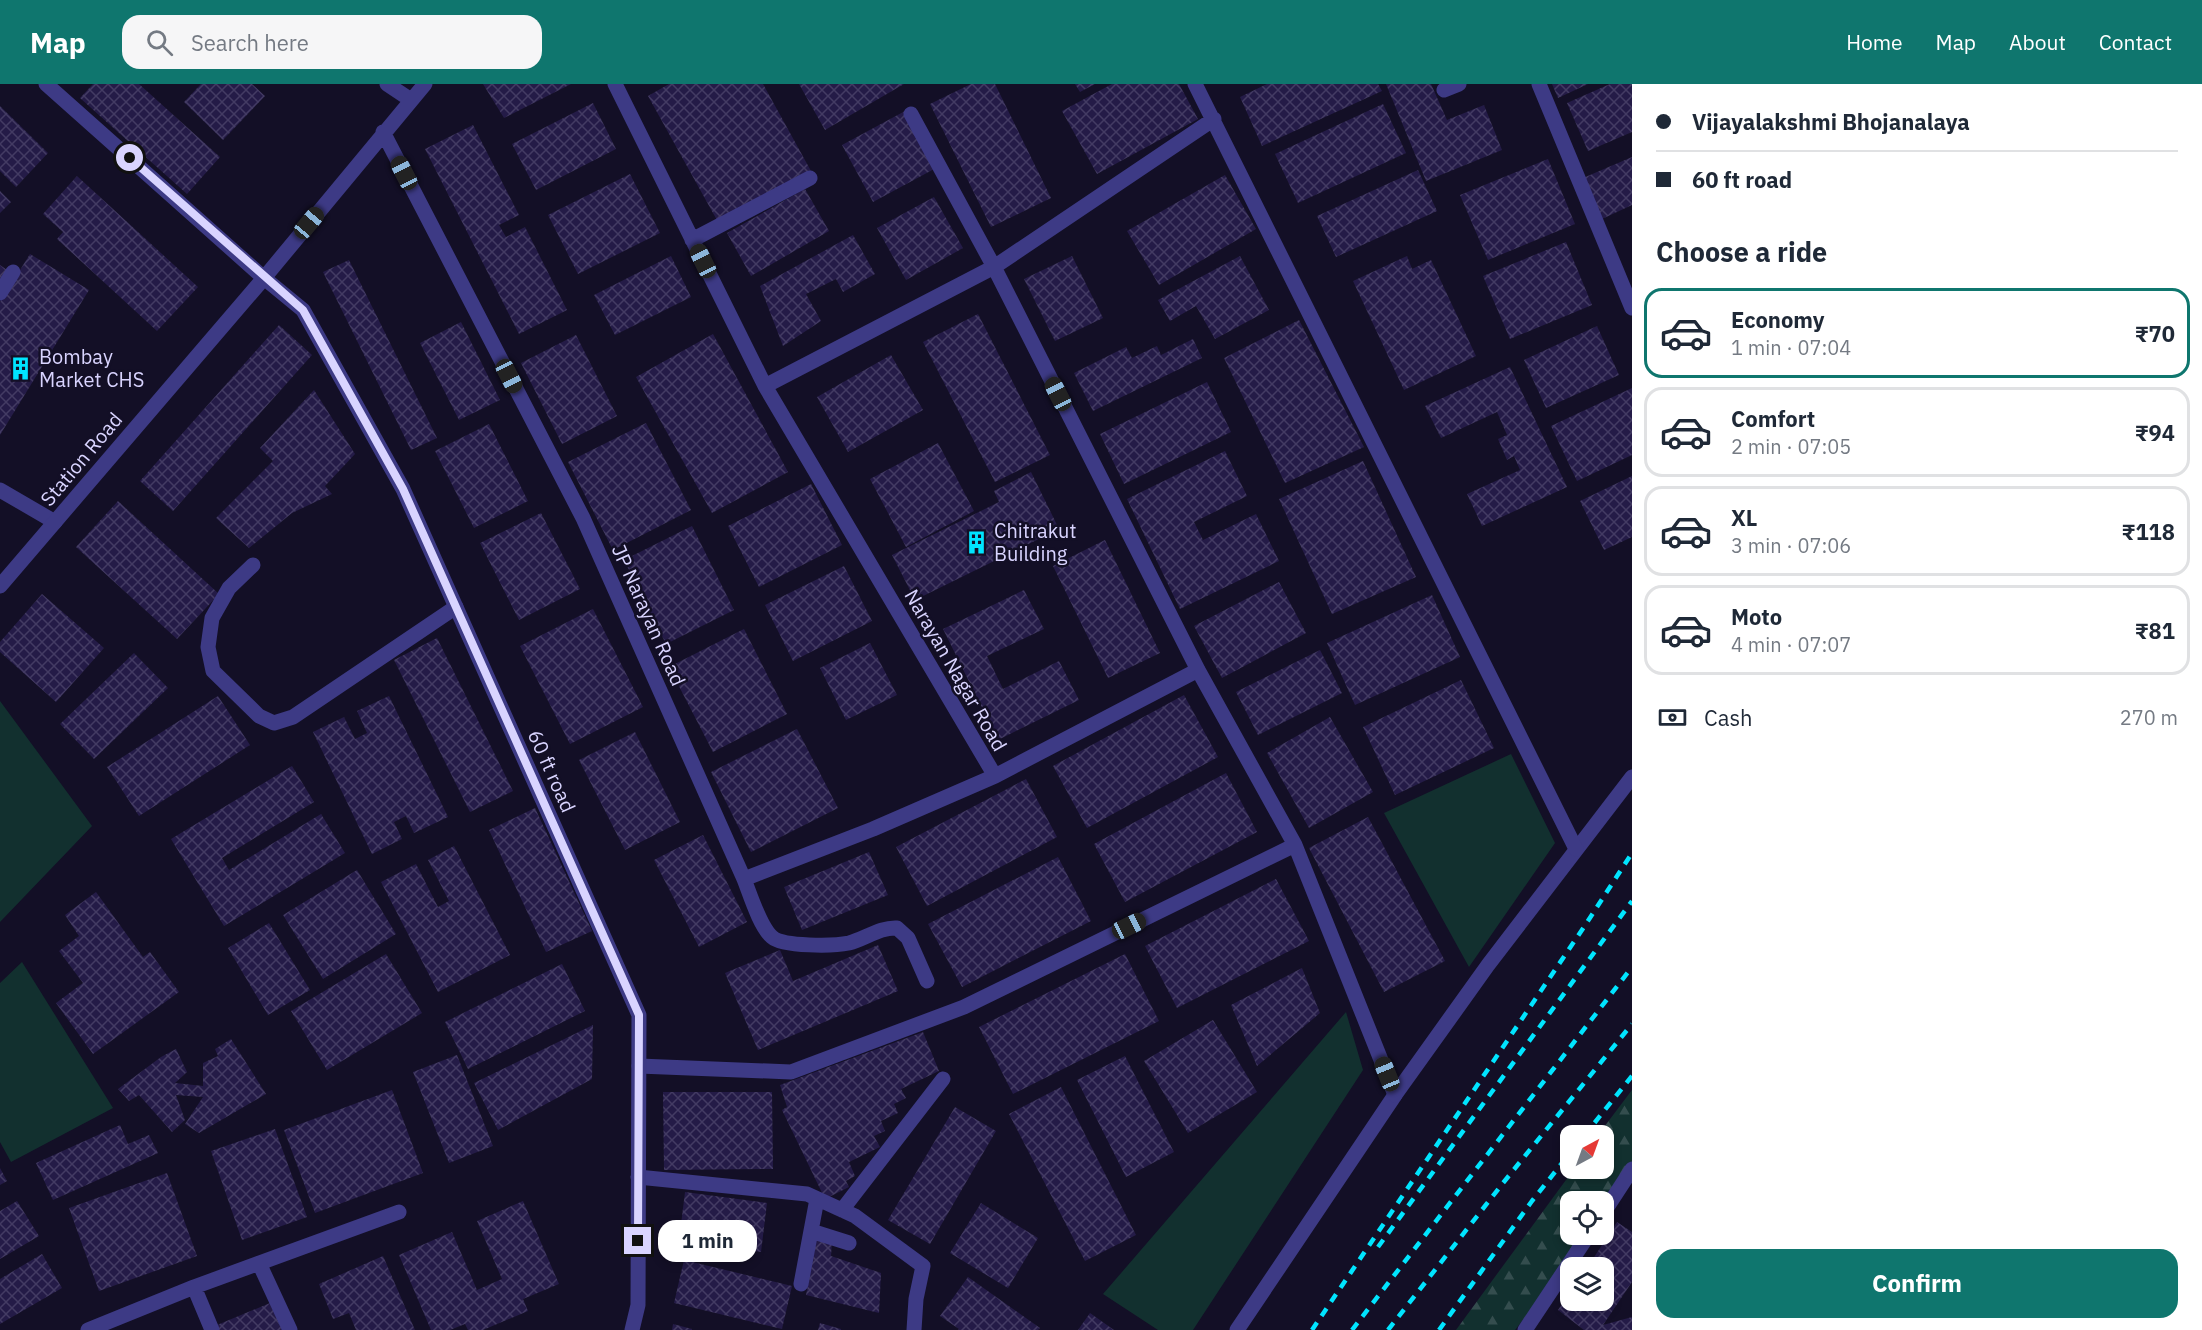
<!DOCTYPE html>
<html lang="en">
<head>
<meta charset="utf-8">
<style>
  :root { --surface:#fff; --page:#f6f6f7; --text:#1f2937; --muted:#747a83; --line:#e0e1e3; --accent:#0f766e }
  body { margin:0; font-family:"IBM Plex Sans",sans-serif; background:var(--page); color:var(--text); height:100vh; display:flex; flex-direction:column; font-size:22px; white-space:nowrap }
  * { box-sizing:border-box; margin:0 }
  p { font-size:20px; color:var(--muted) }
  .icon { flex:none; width:33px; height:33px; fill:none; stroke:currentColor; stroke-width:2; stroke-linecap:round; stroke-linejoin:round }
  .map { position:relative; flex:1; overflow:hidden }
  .details { display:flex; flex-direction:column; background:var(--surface); width:570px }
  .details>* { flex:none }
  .banner { display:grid; align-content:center; height:132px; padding:0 24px; background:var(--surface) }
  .needle { width:39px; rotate:41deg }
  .fabs { position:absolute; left:1560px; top:1041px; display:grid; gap:12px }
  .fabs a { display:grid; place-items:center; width:54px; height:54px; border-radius:12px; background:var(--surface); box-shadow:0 3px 9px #0003; font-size:30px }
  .end { position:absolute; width:27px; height:27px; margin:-14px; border:8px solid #d9d4ff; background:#111; box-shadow:0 0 0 3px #111 }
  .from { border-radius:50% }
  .bubble { position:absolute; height:42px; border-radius:18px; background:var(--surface); box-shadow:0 3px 9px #0003; font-size:20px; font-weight:800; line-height:42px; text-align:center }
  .car { position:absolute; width:18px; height:36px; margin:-18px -9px; border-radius:8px; box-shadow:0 0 4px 2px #0007; background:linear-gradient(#222 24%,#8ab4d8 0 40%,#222 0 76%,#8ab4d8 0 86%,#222 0) }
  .banner b { display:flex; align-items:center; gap:21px; height:57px; font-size:22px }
  .banner b+b { border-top:2px solid var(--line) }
  .banner i { width:15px; height:15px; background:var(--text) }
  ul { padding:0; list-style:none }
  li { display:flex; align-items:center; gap:18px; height:90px; margin:0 12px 9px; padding:0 12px; border:3px solid var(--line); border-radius:18px }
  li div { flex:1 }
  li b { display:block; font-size:22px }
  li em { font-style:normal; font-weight:800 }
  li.on { border-color:var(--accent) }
  li>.icon { width:54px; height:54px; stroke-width:1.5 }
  h2 { padding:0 24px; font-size:27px; line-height:72px }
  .pay { display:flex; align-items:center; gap:15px; height:66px; padding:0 24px; font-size:22px }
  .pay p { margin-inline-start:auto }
  .primary-button { display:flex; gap:12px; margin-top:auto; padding:12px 24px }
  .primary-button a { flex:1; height:69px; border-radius:18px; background:var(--accent); color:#fff; font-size:24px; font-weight:800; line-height:69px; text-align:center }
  header { display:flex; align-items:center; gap:36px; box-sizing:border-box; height:84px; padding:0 30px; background:var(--accent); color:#fff }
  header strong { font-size:28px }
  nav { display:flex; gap:33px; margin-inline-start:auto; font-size:21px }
  .search { width:420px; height:54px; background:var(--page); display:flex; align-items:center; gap:15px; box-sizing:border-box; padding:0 21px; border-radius:18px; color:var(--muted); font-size:22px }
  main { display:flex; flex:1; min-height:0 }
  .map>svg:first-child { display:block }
</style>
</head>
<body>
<header>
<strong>Map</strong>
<div class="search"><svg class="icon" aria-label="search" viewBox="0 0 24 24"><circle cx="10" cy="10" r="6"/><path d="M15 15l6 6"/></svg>Search here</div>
<nav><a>Home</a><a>Map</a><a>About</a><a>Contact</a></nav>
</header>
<main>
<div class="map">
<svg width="1632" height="1246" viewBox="0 0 1632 1246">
  <defs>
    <pattern id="forest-firs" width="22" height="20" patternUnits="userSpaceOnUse" patternTransform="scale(1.5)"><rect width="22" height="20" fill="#12302f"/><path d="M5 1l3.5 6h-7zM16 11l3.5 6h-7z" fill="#344d4e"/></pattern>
    <pattern id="building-cross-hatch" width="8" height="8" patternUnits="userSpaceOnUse" patternTransform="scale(1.5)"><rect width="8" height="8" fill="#241b47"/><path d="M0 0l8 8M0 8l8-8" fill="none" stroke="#433b63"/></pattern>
  </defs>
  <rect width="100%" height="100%" fill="#130f26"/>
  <path fill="#12302f" d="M0,617L92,742L0,838Z
    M1511,670L1555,759L1469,883L1384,729Z
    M22,878L113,1024L11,1078L0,1058V899Z
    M1346,928L1363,986L1193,1246H1158L1103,1210Z"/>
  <path fill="url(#forest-firs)" d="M1632,1006V1097L1604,1118H1570V1150L1590,1151L1515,1246H1456L1574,1085L1604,1084V1052L1598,1051Z"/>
  <path fill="url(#building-cross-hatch)" d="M93,0H139L220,73L187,110L80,14Z
    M201,0H252L265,12L223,56L184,18Z
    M483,0H571L504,34Z
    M669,0H763L811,87L718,138L648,12Z
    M799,0H904L825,46Z
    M971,0H995L1051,114L991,143L930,20Z
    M1075,0H1095L1080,8Z
    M1112,0H1179L1198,35L1097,90L1062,27Z
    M1267,0H1378L1382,7L1262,62L1240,13Z
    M1386,0H1431L1447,36L1484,21L1502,66L1426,97Z
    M1552,0H1588L1558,14Z
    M1610,0H1632V48L1588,67L1567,19Z
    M593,19L616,65L536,106L512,60Z
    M1383,20L1406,69L1298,119L1275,70Z
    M0,22L48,69L16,103L0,87Z
    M905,27L936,84L873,118L842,61Z
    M473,41L519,131L499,141L506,153L525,143L567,226L519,250L425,65Z
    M1632,73V121L1602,135L1583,94Z
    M1548,75L1575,140L1488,176L1460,111Z
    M1418,86L1437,127L1336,173L1317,132Z
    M630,90L660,149L578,190L548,131Z
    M1225,91L1256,145L1159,201L1127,147Z
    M77,92L198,203L157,247L57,155L63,148L43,130Z
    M805,105L829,147L751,192L727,149Z
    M0,107L11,118L0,129Z
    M934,113L963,164L906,196L877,144Z
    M853,151L875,190L843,208L836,195L806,210L821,237L783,262L760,202Z
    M1566,158L1592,221L1510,255L1483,192Z
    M30,170L89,206L0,351V218Z
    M671,172L691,213L615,251L594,211Z
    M1072,172L1103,234L1055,257L1024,195Z
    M1240,172L1269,226L1215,255L1196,222L1170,237L1158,216Z
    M1407,172L1412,185L1431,176L1476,272L1404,306L1353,197Z
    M349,176L437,354L411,366L323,188Z
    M0,181L7,186L0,198Z
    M978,230L1050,371L995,398L923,258Z
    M1299,236L1364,363L1285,399L1224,274Z
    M461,238L500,316L459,336L420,259Z
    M279,241L312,271L173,427L140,397Z
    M1597,242L1619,291L1546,324L1524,276Z
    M713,250L788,388L712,429L636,293Z
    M576,251L617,332L562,360L521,279Z
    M1193,255L1202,274L1093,327L1074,289L1126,263L1132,274L1157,262L1161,271Z
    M891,271L923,326L848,368L817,313Z
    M1510,283L1567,403L1482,442L1467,410L1520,386L1514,372L1507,376L1498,355L1507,351L1497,328L1441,354L1425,322Z
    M1207,298L1231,348L1124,400L1100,350Z
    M1632,304V371L1577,397L1551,342Z
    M314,306L355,370L325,402L332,410L292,429L249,464L216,434L273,377L260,364Z
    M646,339L691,426L613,466L568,378Z
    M489,340L528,417L474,444L435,367Z
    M938,359L974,427L906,463L870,395Z
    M1225,367L1247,412L1194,438L1203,456L1256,430L1279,477L1180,525L1127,415Z
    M1363,377L1416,493L1332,530L1279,415Z
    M1031,388L1059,445L915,516L892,471L999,418L994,407Z
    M1632,392V453L1604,466L1580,417Z
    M811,400L842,461L759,503L728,442Z
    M118,417L219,510L177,555L76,463Z
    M541,429L580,505L519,536L480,459Z
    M692,442L734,526L666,560L624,476Z
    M1105,456L1160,569L1108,594L1053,482Z
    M844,482L872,537L793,577L765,521Z
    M1279,498L1306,549L1222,594L1194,542Z
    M1024,506L1044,545L987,572L1003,605L1059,577L1079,616L998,656L943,545Z
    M42,510L104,564L56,618L0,568V558Z
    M1432,511L1460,573L1355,621L1327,559Z
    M593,525L643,623L570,660L520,562Z
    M744,545L787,630L713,668L669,583Z
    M437,554L513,707L470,728L394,576Z
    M870,559L897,611L846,636L820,584Z
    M1320,566L1342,609L1258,651L1236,608Z
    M134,569L168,604L94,675L60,640Z
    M1461,596L1494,664L1395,711L1363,643Z
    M1184,611L1218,673L1087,744L1053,682Z
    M218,612L250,661L139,732L107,683Z
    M389,612L448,733L414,749L406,732L394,738L402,755L372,770L313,648L344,633L355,655L367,649L357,627Z
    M1330,633L1373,708L1309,744L1267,669Z
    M797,645L838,724L751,768L711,688Z
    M635,648L680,738L625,766L579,676Z
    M292,682L314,718L222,774L229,786L321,730L345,769L224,842L171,755Z
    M1226,689L1257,748L1125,818L1094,760Z
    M1026,695L1057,753L927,822L896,763Z
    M535,724L592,847L546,868L489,746Z
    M1368,733L1445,877L1384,908L1309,764Z
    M703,751L747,838L699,863L654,776Z
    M454,762L510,871L438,908L381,798L416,780L438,823L449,817L428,776Z
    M869,768L888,811L802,846L784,803Z
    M1058,773L1091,837L962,903L928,840Z
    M357,786L396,850L323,895L283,831Z
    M1276,795L1309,857L1177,924L1145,862Z
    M96,808L143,873L150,868L179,908L93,970L56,919L83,899L59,867L79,852L65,831Z
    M269,839L310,906L268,931L228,864Z
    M878,861L898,907L758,966L725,889L780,866L793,897Z
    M386,870L422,929L327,986L291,927Z
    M1125,870L1159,937L1013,1010L979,943Z
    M562,880L585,927L468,985L445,938Z
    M1302,884L1320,929L1257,982L1231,921Z
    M1213,936L1257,1008L1188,1049L1144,977Z
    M593,941L592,995L498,1046L474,999Z
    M923,948L939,987L901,1005L906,1014L894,1020L898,1029L881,1037L885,1047L874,1052L880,1063L849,1078L855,1092L846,1097L849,1103L825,1115L782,1026L787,1023L780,1001Z
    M231,955L266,1010L199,1049L185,1040L203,1013L176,1011L185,1036L172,1048L139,1011L129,1017L118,1005L161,973L176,965L187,988L175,999L203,1002V979L218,972L215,965Z
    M457,971L493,1062L449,1079L413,988Z
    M1125,972L1174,1068L1126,1093L1077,996Z
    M1061,1003L1136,1151L1085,1177L1009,1030Z
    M392,1006L423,1089L315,1129L284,1046Z
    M663,1008H772L773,1085L664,1086Z
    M955,1023L996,1047L930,1160L888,1136Z
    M120,1041L128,1060L149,1051L158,1069L53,1116L36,1079Z
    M275,1045L307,1133L242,1156L211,1067Z
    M0,1084L7,1097L0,1101Z
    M167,1089L197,1172L99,1207L69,1124Z
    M685,1108L767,1119L761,1168L679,1157Z
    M17,1117L39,1152L0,1175V1127Z
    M523,1117L559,1200L523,1215L528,1227L483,1246H468L465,1240L450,1246H431L399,1171L452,1148L477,1206L502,1195L477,1137Z
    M981,1119L1038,1154L1008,1204L950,1169Z
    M1617,1138L1632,1148V1198L1603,1241L1632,1233V1246H1584L1558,1226L1570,1208V1216H1604V1184H1587Z
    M817,1153L832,1158L831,1172L881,1189L879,1229L806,1211Z
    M42,1170L62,1204L0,1240V1195Z
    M383,1172L415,1246H356L349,1229L333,1235L319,1200Z
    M684,1176L792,1202L782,1245L674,1219Z
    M968,1193L1040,1244L1038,1246H958L959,1245L940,1232Z
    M270,1219L282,1246H219L217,1241Z
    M1090,1229L1114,1246H1078Z
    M820,1239L841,1245V1246H818Z
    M673,1240L692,1245V1246H672Z"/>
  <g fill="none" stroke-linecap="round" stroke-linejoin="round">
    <path stroke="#3d3a85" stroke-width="15" d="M1237,1246L1395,1011L1488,881L1632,693"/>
    <path stroke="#3d3a85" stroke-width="15" d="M46,0L264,194L425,0
      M387,0L411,16
      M615,0L765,302L995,692L1198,586
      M1195,0L1576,765
      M1539,0L1632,224
      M1444,6L1459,0
      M911,30L994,183L1198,586L1295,761L1395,1011
      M383,48L583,434L744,795L873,745L995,692
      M692,156L810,94
      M0,209L13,188
      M765,302L994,183L1214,35
      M0,406L55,438
      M253,481L229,504L212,534L208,563L213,587L259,632L274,639L293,633L456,523
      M744,795C750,810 760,843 772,853C783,863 834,862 849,859C865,855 880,843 897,844L908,854L927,897
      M639,982L791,988L964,923L1295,761
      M638,1093L807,1110L855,1132L923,1182L916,1215L914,1246
      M842,1126L943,995
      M1604,1128L1632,1085
      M811,1147L849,1159
      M259,1179L290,1246
      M801,1200L817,1115
      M194,1203L212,1246
      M88,1246L194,1203L399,1128
      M1525,1246L1589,1150"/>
    <path stroke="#3d3a85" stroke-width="15" d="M0,502L264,194L303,226L403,405L639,931L638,1221L632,1246"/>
    <path stroke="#00e5ff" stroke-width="4.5" stroke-dasharray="9 8" stroke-linecap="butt" d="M1584,1052L1632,992
      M1378,1163L1632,817
      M1312,1246L1586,840L1632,769
      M1352,1246L1632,883
      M1388,1246L1503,1099L1632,940
      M1439,1246L1532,1117L1570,1069"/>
  </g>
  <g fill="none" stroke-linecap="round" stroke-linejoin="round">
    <path stroke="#d9d4ff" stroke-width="8" d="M130,74L303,226L403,405L639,931L638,1157"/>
  </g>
  <defs>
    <symbol id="building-bare" viewBox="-9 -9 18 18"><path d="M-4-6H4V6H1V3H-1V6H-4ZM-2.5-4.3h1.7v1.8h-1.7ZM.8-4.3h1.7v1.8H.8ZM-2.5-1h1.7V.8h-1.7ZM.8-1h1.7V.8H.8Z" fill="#00e5ff" stroke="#130f26" stroke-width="2.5" paint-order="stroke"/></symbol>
  </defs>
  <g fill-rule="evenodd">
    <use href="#building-bare" x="4" y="268" width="33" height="33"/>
    <use href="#building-bare" x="960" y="442" width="33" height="33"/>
  </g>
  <g text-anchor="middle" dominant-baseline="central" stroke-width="5" stroke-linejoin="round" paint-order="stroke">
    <g font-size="20" fill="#d9d4ff" stroke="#130f26" text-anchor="start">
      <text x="39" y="272">Bombay<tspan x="39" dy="23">Market CHS</tspan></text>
      <text x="994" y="446">Chitrakut<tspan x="994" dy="23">Building</tspan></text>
    </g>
    <g font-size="20" fill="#d9d4ff" stroke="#130f26">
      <text transform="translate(81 375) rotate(-50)">Station Road</text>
      <text transform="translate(649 531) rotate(66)">JP Narayan Road</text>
      <text transform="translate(956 586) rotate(60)">Narayan Nagar Road</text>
      <text transform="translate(552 687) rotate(66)">60 ft road</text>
    </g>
  </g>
</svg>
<div class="fabs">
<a><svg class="needle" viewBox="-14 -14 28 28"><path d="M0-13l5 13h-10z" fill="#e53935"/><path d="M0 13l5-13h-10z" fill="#747a83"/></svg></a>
<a><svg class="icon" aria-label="locate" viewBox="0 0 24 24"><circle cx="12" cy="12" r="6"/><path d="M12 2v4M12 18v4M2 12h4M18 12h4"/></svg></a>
<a><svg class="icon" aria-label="layers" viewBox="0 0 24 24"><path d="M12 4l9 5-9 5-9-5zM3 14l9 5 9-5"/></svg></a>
</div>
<i class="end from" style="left:130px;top:74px"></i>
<i class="end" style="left:638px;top:1157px"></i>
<div class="bubble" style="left:658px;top:1136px;width:99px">1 min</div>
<i class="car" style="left:404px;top:89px;rotate:333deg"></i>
<i class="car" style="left:309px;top:139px;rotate:40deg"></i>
<i class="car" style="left:703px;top:177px;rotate:334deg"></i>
<i class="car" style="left:509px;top:292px;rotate:153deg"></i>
<i class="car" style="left:1058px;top:310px;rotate:333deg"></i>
<i class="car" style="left:1129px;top:842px;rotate:64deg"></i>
<i class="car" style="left:1387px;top:990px;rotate:338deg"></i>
</div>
<section class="details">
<div class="banner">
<b><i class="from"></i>Vijayalakshmi Bhojanalaya</b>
<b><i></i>60 ft road</b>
</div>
<h2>Choose a ride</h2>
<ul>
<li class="on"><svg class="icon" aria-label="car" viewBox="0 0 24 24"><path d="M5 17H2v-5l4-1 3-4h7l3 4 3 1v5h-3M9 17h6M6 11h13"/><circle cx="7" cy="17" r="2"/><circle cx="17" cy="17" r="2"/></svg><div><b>Economy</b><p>1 min · 07:04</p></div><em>₹70</em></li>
<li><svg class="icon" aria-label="car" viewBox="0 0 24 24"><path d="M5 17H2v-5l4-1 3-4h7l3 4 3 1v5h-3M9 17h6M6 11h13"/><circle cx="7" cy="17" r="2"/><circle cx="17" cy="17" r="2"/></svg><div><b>Comfort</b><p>2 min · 07:05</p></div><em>₹94</em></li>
<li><svg class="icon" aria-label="car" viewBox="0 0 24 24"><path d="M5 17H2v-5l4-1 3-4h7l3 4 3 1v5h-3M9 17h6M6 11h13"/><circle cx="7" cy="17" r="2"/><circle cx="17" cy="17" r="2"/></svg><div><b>XL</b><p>3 min · 07:06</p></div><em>₹118</em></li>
<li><svg class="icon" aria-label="car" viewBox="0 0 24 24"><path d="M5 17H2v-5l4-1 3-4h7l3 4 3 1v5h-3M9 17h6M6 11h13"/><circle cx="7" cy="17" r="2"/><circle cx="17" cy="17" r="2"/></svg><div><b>Moto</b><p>4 min · 07:07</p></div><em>₹81</em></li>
</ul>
<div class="pay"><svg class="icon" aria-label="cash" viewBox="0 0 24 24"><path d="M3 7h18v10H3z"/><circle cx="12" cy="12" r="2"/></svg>Cash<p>270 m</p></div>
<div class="primary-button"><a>Confirm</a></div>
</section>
</main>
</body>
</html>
